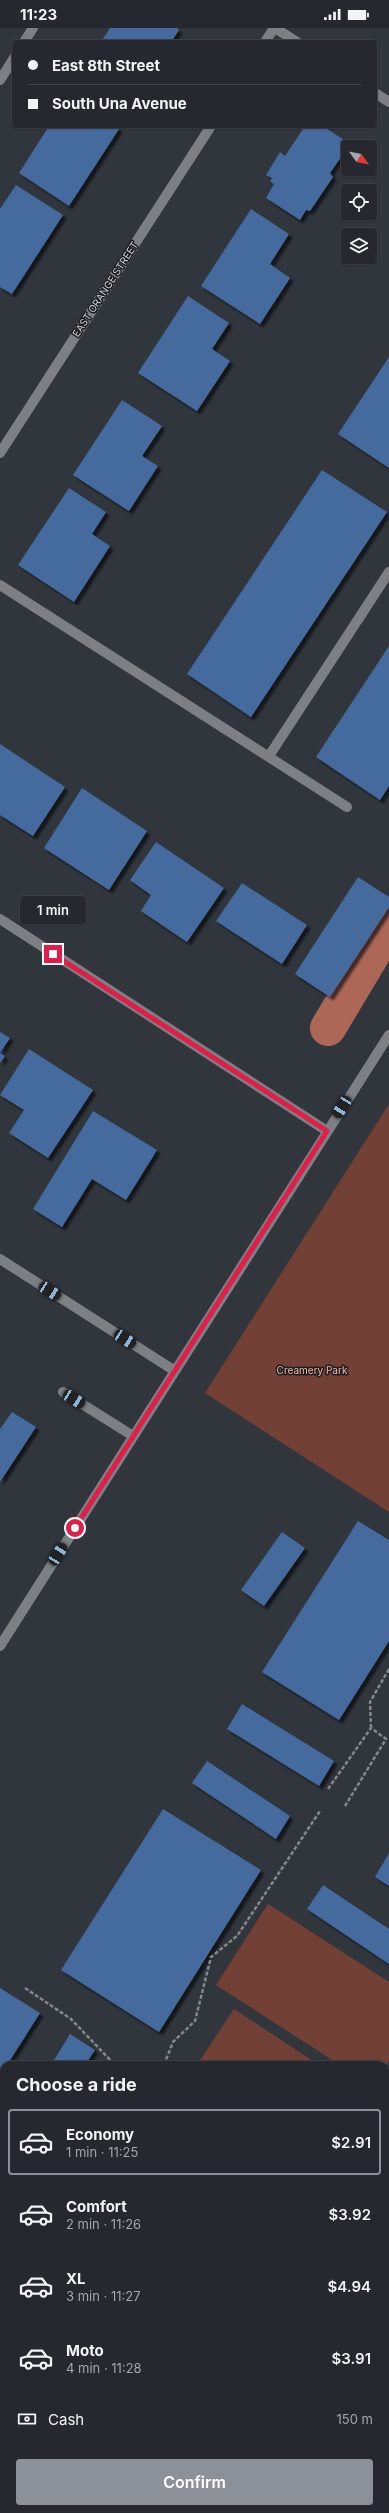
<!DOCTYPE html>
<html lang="en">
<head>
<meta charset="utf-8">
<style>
  :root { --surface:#25282e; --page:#31343a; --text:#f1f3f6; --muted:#a3a6aa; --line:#42444a; --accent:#8c9099 }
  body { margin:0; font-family:Inter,sans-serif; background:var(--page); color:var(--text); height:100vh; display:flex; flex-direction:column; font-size:15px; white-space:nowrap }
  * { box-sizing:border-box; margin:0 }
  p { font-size:13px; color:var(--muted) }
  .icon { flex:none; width:22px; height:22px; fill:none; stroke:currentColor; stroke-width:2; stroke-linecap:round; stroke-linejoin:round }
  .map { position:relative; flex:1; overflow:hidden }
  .drawer { position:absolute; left:0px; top:2033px; width:389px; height:452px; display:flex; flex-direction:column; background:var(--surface); border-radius:12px 12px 0 0; box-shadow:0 1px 3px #0004,0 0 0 1px var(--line) }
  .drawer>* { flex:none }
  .guide { position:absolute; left:12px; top:12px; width:365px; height:88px; border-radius:4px; box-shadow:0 1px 3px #0004,0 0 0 1px var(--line); display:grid; align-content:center; height:88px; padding:0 16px; background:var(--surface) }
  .needle { width:26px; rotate:123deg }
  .fabs { position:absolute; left:341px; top:112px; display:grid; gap:8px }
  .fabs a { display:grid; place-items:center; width:36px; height:36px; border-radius:4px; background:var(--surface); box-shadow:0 1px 3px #0004,0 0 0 1px var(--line); font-size:20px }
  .end { position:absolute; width:18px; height:18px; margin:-9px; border:5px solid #e11d48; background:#fff; box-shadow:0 0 0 2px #fff }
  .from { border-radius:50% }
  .bubble { position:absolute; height:28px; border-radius:4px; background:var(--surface); box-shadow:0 1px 3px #0004,0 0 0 1px var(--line); font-size:13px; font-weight:600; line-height:28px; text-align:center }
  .car { position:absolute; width:12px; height:24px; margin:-12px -6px; border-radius:5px; box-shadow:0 0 3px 1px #0007; background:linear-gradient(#222 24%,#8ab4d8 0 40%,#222 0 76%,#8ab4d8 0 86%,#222 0) }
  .guide b { display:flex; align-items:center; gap:14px; height:38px; font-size:15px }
  .guide b+b { border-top:1px solid var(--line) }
  .guide i { width:10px; height:10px; background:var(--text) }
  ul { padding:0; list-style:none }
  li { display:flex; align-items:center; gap:12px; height:66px; margin:0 8px 6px; padding:0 8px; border:2px solid transparent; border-radius:4px }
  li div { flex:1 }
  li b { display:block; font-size:15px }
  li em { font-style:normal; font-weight:600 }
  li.active { border-color:var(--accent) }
  li>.icon { width:36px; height:36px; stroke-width:1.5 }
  h2 { padding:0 16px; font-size:18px; line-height:48px }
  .pay { display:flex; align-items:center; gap:10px; height:44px; padding:0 16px; font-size:15px }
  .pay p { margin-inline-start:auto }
  .primary-button { display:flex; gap:8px; margin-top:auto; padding:8px 16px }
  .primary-button a { flex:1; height:46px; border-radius:4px; background:var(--accent); color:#fff; font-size:16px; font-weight:600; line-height:46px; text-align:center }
  .status { display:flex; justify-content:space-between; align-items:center; height:28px; padding:0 20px; background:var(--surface); direction:ltr }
  .status svg { height:11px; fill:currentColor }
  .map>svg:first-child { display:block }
</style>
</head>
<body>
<div class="status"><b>11:23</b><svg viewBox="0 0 49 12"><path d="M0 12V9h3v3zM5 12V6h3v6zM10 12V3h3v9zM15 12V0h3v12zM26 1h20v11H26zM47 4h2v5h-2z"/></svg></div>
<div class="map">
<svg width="389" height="2485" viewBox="0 0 389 2485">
  <defs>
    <filter id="shadow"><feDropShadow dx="3.5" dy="3.5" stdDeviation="1" flood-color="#0009"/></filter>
  </defs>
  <rect width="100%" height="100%" fill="#31363d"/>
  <path fill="#734035" d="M389,1076V1484L205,1365Z
    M268,1876L389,1954V2033L385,2040V2037H340L216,1957Z
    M234,1981L319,2037H197Z"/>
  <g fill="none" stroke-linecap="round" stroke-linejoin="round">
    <path stroke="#ad6757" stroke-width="36" d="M328,1000L389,898"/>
  </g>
  <path fill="#446a9e" filter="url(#shadow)" d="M110,0H177L179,2L171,14H101Z
    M49,98H115L119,101L69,178L19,145Z
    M305,98H323L350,116L330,145L333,149L310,183L306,182L300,192L266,170L274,156L270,153L272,150L266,147L280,124L285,128Z
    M16,157L63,187L12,266L0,259V181Z
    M251,181L289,206L270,236L290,250L260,296L201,258Z
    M188,268L229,295L212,321L230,333L197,383L138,345Z
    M389,329V440L338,406Z
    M122,372L162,398L142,428L158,438L129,483L73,447Z
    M322,442L387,484L251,689L187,646Z
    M69,460L106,484L92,506L110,518L74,574L18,537Z
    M389,618V758L380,772L316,729Z
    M0,716L65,759L33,808L0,787Z
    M82,760L147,803L109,862L44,820Z
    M156,814L224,860L187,914L141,883L151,867L130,852Z
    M358,849L389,869V879L330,969L295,946Z
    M242,855L307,897L282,936L216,893Z
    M0,1004L10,1010L0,1025L5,1028L0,1035Z
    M29,1021L93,1062L48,1130L9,1105L24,1082L0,1067Z
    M93,1083L157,1122L126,1172L92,1151L62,1199L33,1181Z
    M12,1384L36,1399L0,1454V1401Z
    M358,1493L389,1512V1613L339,1692L262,1644Z
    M282,1504L305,1520L264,1578L241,1562Z
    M242,1676L334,1733L319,1758L227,1701Z
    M207,1733L290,1788L276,1811L192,1755Z
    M163,1781L261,1842L159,2004L61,1942Z
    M389,1825V1858L375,1849Z
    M323,1857L389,1901V1936L307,1881Z
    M0,1960L40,1985L7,2037H4L0,2048Z
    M70,2006L95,2022L85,2037H51Z
    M389,2071V2182L385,2179V2077Z
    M4,2110V2124L0,2121Z
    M0,2320L4,2323V2481H245L244,2485H0Z
    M389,2414V2485H342L345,2481H385V2420Z"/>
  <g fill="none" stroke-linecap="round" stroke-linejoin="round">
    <path stroke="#84888e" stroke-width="2.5" stroke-dasharray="4 2" stroke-linecap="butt" d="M371,1700L370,1674L389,1641
      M328,1761L371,1700L386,1711L345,1778
      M25,1960L71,1991L115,2037
      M164,2037L173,2014L195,1993L211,1929L237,1908L320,1783
      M385,2052L389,2044
      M385,2219L389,2221"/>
    <path stroke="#7c7f83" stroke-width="10" d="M275,0L297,14
      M24,14L33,0
      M265,14L274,0
      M0,52L14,30
      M375,65L389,74
      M0,425L211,98
      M0,557L347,779
      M269,728L389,544
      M0,891L327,1103
      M0,1231L175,1343
      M63,1364L133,1408
      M0,1618L389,1007"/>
  </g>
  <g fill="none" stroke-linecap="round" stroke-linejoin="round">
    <path stroke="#e11d48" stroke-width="5" d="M53,926L327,1103L75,1500"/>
  </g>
  <g text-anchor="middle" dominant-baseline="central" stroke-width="3" stroke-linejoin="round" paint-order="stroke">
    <g font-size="10" fill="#cfd2d7" stroke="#1b1d21">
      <text transform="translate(105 261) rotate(-57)">EAST ORANGE STREET</text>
    </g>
    <g font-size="10" fill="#f5b8aa" stroke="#1b1d21">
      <text x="312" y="1342">Creamery Park</text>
    </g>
  </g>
</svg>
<div class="fabs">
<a><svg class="needle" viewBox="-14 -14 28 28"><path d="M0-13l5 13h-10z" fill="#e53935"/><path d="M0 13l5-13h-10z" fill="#a3a6aa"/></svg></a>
<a><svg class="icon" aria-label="locate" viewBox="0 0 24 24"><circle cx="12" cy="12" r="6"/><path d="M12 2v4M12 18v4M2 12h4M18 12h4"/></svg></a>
<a><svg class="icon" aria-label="layers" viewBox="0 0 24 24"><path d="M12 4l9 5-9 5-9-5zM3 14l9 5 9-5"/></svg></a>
</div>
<i class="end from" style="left:75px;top:1500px"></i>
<i class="end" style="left:53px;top:926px"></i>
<div class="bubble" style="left:20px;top:868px;width:66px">1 min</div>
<i class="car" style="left:342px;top:1079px;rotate:212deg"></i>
<i class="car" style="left:50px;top:1263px;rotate:123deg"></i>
<i class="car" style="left:125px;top:1311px;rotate:123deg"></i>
<i class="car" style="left:74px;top:1371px;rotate:122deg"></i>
<i class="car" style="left:58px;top:1526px;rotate:32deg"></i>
<div class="guide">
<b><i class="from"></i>East 8th Street</b>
<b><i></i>South Una Avenue</b>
</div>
<section class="drawer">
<h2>Choose a ride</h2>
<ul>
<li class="active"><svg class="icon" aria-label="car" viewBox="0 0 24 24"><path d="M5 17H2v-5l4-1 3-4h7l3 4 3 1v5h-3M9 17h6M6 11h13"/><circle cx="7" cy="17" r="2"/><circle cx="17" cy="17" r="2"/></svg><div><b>Economy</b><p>1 min · 11:25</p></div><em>$2.91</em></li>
<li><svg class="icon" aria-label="car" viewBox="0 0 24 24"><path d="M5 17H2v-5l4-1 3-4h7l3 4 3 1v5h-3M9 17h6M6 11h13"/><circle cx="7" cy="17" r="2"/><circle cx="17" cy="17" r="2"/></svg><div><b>Comfort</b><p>2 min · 11:26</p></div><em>$3.92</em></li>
<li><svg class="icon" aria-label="car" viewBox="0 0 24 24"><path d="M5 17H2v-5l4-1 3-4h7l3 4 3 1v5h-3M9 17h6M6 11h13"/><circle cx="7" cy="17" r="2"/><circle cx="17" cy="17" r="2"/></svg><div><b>XL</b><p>3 min · 11:27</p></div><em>$4.94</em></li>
<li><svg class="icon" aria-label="car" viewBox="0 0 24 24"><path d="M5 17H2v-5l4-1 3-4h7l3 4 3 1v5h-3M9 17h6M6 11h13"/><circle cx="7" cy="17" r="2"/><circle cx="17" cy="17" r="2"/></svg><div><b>Moto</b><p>4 min · 11:28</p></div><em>$3.91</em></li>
</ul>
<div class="pay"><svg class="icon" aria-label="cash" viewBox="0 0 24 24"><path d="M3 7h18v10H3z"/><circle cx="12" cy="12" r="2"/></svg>Cash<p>150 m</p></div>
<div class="primary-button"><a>Confirm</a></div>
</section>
</div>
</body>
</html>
